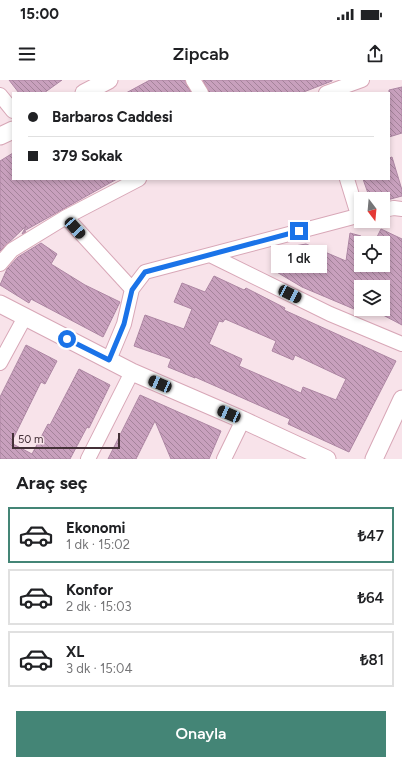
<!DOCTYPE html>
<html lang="tr">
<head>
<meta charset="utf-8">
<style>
  :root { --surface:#fff; --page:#f2f2f2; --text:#202124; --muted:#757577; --line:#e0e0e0; --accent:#448576 }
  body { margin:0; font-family:Figtree,sans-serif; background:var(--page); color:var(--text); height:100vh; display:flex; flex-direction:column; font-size:15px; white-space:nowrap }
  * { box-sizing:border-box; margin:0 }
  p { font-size:13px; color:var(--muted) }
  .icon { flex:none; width:22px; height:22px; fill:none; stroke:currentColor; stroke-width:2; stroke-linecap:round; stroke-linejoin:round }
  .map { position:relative; height:379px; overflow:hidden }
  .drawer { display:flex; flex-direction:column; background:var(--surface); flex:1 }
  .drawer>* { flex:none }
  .hud { position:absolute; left:12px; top:12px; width:378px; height:88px; border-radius:0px; box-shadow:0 2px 6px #0003; display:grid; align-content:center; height:88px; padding:0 16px; background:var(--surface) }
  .needle { width:26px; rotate:164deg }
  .fabs { position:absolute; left:354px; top:112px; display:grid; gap:8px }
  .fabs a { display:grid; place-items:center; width:36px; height:36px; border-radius:0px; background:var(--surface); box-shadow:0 2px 6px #0003; font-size:20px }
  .scale { position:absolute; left:12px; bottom:10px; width:108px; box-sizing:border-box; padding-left:4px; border:2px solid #443037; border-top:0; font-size:11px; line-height:14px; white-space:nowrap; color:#443037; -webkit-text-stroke:3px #f8e3ea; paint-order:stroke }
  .end { position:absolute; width:18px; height:18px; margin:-9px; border:5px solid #1a73e8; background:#fff; box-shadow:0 0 0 2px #fff }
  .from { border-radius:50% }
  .bubble { position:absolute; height:28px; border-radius:0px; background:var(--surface); box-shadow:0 2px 6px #0003; font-size:13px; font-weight:600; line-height:28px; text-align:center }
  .car { position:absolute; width:12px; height:24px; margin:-12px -6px; border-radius:5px; box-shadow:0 0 3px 1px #0007; background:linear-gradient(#222 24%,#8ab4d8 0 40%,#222 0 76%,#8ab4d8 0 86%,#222 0) }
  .hud b { display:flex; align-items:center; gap:14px; height:38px; font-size:15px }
  .hud b+b { border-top:1px solid var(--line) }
  .hud i { width:10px; height:10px; background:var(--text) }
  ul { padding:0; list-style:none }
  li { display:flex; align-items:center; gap:12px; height:56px; margin:0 8px 6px; padding:0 8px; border:2px solid var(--line); border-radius:0px }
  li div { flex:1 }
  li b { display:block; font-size:15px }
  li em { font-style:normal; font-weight:600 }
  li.active { border-color:var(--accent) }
  li>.icon { width:36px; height:36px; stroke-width:1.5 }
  h2 { padding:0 16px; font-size:18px; line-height:48px }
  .button { display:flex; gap:8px; margin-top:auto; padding:8px 16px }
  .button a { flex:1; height:46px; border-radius:0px; background:var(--accent); color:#fff; font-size:16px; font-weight:600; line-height:46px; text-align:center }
  .status { display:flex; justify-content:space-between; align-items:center; height:28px; padding:0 20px; background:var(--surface); direction:ltr }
  .status svg { height:11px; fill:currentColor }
  header { display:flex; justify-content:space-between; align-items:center; height:52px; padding:0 16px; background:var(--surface); font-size:18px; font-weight:600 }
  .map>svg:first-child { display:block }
</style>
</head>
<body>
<div class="status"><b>15:00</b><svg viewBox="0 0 49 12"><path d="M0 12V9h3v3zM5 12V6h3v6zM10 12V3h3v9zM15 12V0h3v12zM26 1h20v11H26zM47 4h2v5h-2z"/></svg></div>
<header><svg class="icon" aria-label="menu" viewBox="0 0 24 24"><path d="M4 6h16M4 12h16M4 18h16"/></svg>Zipcab<svg class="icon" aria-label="share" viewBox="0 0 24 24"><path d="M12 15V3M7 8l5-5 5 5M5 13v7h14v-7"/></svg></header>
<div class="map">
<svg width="402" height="379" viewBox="0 0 402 379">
  <defs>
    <pattern id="building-back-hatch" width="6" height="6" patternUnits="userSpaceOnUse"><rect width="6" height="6" fill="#c8a0bd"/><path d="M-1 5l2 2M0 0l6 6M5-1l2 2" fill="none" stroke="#a4839a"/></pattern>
  </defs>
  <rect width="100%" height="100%" fill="#f8e3ea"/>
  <path fill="url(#building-back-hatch)" stroke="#ad86a3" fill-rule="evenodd" d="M9,0H62L44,13H19Z
    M150,0H185L191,13H126Z
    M203,0H332V1L301,13H209Z
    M402,7V53L389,57V10Z
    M13,73V99H117L24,151L26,152L22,154L26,146L0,171V81Z
    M392,77L402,110V116L383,121V119H370L363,99H389V78Z
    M381,149L402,159V245L383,235V207H361V232L302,207L275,191L278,169L306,164L346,181L350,153L361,156V185H383V163H374Z
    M41,163L57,174L51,184L85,205L120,222L103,257L31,219L29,223L0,205L7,189L18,177Z
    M214,196L244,210L246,208L285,228L284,230L396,281L349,372L288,344L290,339L195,297V298L168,287L171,279L134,266L145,235L184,249L192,229L174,222L182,203L205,212ZM225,239L276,261L272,271L293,280L295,275L346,299L336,320L303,307L301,313L239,286L242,279L209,264L219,241L223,242Z
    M26,265L57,281L45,304L41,302L11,363L32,374L48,344L50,345L79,289L110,305L89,348L87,347L70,379H0V317Z
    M140,315L221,351L209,379H171L155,341L136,379H108Z"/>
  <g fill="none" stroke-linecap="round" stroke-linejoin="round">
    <defs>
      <path id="minor" d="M193,0L201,13
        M326,13L362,0
        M0,15L13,31
        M347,99L358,135
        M383,130L394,128L402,129
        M66,137L132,209
        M210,175L330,234L402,264
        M0,184L12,170L66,137L139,99
        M109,280L124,244L132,209L145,192L361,135
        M0,283L25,237
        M88,379L132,292
        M224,379L243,340"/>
      <path id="tertiary" d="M84,13L109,0
        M0,56L13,50
        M0,224L132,292L243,340L327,379
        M374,379L402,319"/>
    </defs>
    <use href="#minor" stroke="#d8a7b7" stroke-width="16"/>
    <use href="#tertiary" stroke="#d8a7b7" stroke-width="19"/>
    <use href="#minor" stroke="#fff" stroke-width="14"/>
    <use href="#tertiary" stroke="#fff" stroke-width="17"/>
  </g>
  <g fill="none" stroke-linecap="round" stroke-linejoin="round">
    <path stroke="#1a73e8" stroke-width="5" d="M67,259L109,280L124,244L132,210L145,192L299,151"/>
  </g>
</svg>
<div class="fabs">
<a><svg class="needle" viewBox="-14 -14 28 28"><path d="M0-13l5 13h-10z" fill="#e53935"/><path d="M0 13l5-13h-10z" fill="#757577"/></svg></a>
<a><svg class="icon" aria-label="locate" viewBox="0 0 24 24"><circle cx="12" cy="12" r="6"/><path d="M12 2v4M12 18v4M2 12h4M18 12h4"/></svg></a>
<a><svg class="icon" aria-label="layers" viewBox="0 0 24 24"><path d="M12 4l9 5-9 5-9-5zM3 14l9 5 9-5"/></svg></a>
</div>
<div class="scale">50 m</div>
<i class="end from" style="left:67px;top:259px"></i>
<i class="end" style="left:299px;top:151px"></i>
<div class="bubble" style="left:271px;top:165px;width:56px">1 dk</div>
<i class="car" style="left:75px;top:148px;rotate:138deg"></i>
<i class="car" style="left:290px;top:214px;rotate:116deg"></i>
<i class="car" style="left:160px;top:304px;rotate:293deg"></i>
<i class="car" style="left:229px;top:334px;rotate:293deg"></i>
<div class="hud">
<b><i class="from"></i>Barbaros Caddesi</b>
<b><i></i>379 Sokak</b>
</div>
</div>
<section class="drawer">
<h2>Araç seç</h2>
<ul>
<li class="active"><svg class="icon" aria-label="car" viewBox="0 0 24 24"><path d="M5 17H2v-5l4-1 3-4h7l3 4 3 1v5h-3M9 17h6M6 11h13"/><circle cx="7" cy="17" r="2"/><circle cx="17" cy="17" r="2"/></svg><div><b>Ekonomi</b><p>1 dk · 15:02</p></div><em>₺47</em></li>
<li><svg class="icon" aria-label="car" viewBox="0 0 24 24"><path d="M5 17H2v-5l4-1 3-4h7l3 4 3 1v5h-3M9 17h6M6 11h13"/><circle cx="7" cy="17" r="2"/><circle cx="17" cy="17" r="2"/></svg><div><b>Konfor</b><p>2 dk · 15:03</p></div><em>₺64</em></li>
<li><svg class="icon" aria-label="car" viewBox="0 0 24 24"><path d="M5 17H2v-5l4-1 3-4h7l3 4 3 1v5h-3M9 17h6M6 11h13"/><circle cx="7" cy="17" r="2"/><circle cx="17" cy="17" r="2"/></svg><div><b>XL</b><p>3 dk · 15:04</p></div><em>₺81</em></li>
</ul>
<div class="button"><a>Onayla</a></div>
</section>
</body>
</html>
